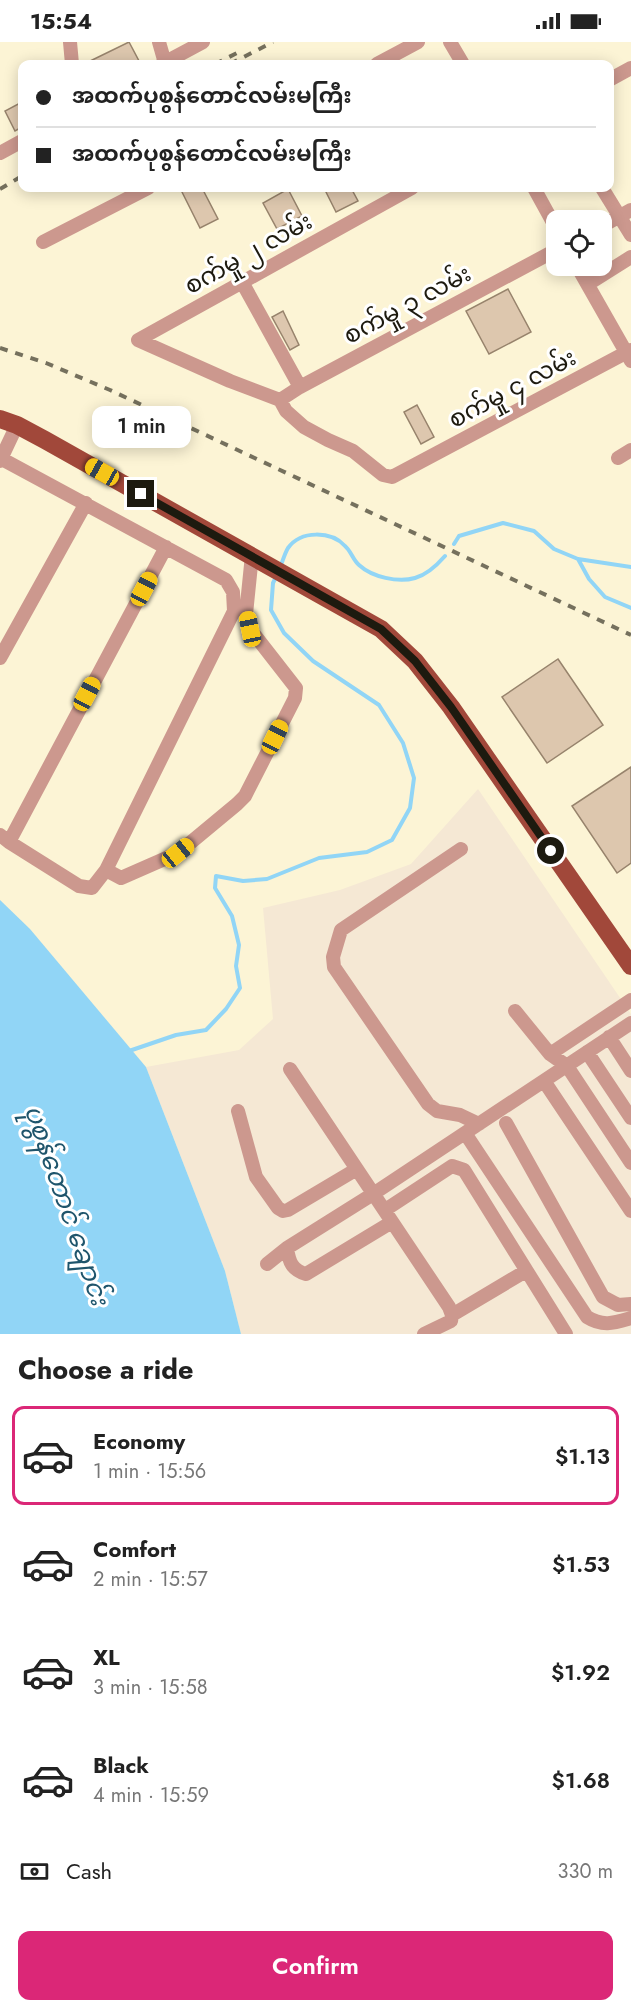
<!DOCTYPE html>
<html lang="en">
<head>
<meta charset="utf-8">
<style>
  :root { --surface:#fff; --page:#f6f6f6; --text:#222; --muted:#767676; --line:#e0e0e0; --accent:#db2777 }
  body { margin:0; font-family:Jost,"Noto Sans Myanmar",sans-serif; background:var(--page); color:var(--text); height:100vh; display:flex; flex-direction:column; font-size:22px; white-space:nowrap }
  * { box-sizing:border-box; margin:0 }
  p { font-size:20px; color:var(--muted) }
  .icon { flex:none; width:33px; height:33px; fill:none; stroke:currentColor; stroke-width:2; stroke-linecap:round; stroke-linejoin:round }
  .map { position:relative; height:1292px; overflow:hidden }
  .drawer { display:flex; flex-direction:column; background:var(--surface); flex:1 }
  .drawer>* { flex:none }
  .hud { position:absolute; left:18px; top:18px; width:596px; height:132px; border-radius:12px; box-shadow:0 3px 15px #0003; display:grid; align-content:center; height:132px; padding:0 18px; background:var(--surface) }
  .controls { position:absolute; left:546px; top:168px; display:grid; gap:12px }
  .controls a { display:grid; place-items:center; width:66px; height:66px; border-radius:12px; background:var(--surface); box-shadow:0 3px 15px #0003; font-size:30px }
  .end { position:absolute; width:27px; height:27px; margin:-14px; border:8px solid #1d1a0f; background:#fff; box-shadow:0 0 0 3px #fff }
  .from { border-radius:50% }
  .bubble { position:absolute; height:42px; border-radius:12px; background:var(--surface); box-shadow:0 3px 15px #0003; font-size:20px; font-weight:600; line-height:42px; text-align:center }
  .car { position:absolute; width:18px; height:36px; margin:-18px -9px; border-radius:8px; box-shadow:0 0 4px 2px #0007; background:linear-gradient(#f5c518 24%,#345 0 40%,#f5c518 0 76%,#345 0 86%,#f5c518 0) }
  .hud b { display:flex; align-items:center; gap:21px; height:57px; font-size:22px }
  .hud b+b { border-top:2px solid var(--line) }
  .hud i { width:15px; height:15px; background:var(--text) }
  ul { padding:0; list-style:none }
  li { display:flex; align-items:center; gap:18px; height:99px; margin:0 12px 9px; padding:0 6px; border:3px solid transparent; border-radius:12px }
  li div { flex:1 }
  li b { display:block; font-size:22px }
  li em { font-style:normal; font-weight:600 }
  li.active { border-color:var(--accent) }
  li>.icon { width:54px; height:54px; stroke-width:1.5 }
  h2 { padding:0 18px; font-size:27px; line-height:72px }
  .pay { display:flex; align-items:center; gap:15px; height:66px; padding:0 18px; font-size:22px }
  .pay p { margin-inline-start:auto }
  .primary-button { display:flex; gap:12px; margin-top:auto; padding:12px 18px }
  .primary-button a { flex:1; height:69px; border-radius:12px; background:var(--accent); color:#fff; font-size:24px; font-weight:600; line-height:69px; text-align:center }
  .status { display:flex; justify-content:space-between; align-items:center; height:42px; padding:0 30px; background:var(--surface); direction:ltr }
  .status svg { height:16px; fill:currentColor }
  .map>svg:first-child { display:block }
</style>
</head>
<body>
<div class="status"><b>15:54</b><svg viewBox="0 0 49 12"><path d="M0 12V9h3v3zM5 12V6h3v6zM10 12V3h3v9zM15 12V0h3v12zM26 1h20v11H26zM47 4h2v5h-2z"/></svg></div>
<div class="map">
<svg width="631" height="1292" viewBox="0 0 631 1292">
  <rect width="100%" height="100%" fill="#fcf4d5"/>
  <path fill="#f5e8d4" d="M478,747L631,972V1292H241L225,1229L146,1025L239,1008L273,977L263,866L340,848L411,822Z"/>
  <path fill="#91d5f6" d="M0,858L30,887L146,1025L225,1229L241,1292H0Z"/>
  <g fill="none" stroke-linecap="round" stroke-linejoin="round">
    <path stroke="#91d5f6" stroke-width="4" d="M454,502L459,494L503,481L534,489L554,507L578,517L631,525
      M578,517L589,537L605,555L631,566
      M281,523C283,518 285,511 288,506C301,488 331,489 345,504C351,509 353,518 359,523C372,535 398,541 415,536C426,533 438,522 445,514
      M129,1009L176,993L206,988L226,967L240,946L236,924L239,903L232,874L215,846L216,834L243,839L267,837L319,816L367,810L392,798L410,766L414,736L403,701L379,663L313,619L284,591L271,568L273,541L277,533"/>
  </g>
  <path fill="#ddc7ae" stroke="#97836c" stroke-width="1.5" d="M129,0L139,19L133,22H84Z
    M22,60V85L15,89L5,69Z
    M180,146H202L218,177L200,186Z
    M324,146H351L358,159L336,170Z
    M288,147L302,174L277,187L263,161Z
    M508,247L531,290L489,312L466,269Z
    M283,269L299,303L290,308L272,275Z
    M417,363L434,395L421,402L404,370Z
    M558,617L603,683L547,721L502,655Z
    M631,725V821L617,831L572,764Z"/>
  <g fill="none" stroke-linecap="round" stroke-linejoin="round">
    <path stroke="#cc988e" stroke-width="14" d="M70,0L72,22
      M159,0L165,21
      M450,0L463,22
      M162,22L203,0
      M377,22L418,0
      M609,38L631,26
      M0,111L22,99
      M534,146L556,186
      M602,146L631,193
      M602,184L631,168
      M43,200L148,146
      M577,224L631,319
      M242,240L300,345
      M588,242L631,215
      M138,298L230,339L280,358L286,369L304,385L328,398L353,409L383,433L392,435L631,308
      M138,298L412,146
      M280,358L300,345L556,208
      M0,416L226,538L233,550L234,569L106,828L92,846L79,844L9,800L0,793
      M618,416L631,408
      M0,419L17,383
      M0,616L86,461
      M9,800L166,505
      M461,807L341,888L333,915L334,925L428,1062L437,1069L460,1073L479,1082
      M106,828L121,836L178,811L237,762L245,754L295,656L296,646L250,587L246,572L252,513
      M515,969L550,1012L567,1024L631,1121
      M609,995L631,1029
      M587,1010L631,1076
      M550,1012L631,958
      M290,1027L449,1265L452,1273L451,1279L424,1292
      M544,1039L631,1169
      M238,1069L256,1135L278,1166L283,1169L288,1168L357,1127
      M506,1081L603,1255L618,1263L631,1262
      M465,1091L587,1275C603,1285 614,1281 631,1276
      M385,1168L452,1124L464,1128L566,1292
      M287,1206C289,1220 292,1228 306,1232L392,1180
      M267,1222L287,1206L373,1152L631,981
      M452,1273L526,1229"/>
    <path stroke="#a1483a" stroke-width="18" d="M0,377L17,383L45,398L381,587L415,619L451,665L631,924"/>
    <path stroke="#75705d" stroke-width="4" stroke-dasharray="8 8" stroke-linecap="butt" d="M215,22L237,11
      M230,22L273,0
      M0,147L22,134
      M0,306L46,321L110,348L631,593"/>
  </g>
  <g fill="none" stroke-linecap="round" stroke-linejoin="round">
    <path stroke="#1d1a0f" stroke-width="8" d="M141,452L381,587L415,619L451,665L551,809"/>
  </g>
  <g text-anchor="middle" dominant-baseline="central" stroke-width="6" stroke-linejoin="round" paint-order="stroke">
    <g font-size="24" fill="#1d1a0f" stroke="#fff">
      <text transform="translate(248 211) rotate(-29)">စက်မှု ၂ လမ်း</text>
      <text transform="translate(407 262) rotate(-28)">စက်မှု ၃ လမ်း</text>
      <text transform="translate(512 346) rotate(-28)">စက်မှု ၄ လမ်း</text>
    </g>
    <g font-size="26" font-style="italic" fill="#1f556c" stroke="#fff">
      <text transform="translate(67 1163) rotate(71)">ပုစွန်တောင် ချောင်း</text>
    </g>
  </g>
</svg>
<div class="controls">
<a><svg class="icon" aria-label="locate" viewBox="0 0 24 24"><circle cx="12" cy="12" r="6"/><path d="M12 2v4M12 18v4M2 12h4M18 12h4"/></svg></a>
</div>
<i class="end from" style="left:551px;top:809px"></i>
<i class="end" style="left:141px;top:452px"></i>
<div class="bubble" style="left:92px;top:364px;width:99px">1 min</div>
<i class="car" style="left:102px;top:430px;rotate:299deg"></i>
<i class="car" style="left:144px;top:547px;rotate:28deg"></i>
<i class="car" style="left:250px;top:587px;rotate:348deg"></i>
<i class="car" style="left:87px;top:652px;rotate:28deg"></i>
<i class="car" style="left:275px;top:695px;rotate:26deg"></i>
<i class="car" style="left:178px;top:811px;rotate:51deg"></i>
<div class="hud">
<b><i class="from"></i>အထက်ပုစွန်တောင်လမ်းမကြီး</b>
<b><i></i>အထက်ပုစွန်တောင်လမ်းမကြီး</b>
</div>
</div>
<section class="drawer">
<h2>Choose a ride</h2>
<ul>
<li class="active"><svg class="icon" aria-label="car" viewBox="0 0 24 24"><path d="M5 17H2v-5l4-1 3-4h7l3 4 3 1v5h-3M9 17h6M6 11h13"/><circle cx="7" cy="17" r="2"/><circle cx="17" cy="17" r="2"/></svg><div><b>Economy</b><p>1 min · 15:56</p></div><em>$1.13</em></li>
<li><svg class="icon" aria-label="car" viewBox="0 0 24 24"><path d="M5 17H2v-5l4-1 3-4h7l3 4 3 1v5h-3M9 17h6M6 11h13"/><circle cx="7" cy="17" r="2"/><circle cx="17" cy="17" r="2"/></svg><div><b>Comfort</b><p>2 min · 15:57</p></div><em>$1.53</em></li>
<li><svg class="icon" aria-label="car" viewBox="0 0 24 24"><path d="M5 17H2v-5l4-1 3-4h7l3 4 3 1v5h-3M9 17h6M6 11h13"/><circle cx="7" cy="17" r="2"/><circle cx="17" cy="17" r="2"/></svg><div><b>XL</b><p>3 min · 15:58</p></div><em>$1.92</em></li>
<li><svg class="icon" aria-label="car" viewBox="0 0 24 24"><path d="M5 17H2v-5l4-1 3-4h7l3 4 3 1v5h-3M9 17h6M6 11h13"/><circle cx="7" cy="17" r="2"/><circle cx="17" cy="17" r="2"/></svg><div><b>Black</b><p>4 min · 15:59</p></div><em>$1.68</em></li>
</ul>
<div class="pay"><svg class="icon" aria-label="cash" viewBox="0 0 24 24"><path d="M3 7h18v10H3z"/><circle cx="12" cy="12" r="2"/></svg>Cash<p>330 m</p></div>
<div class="primary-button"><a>Confirm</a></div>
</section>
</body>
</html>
